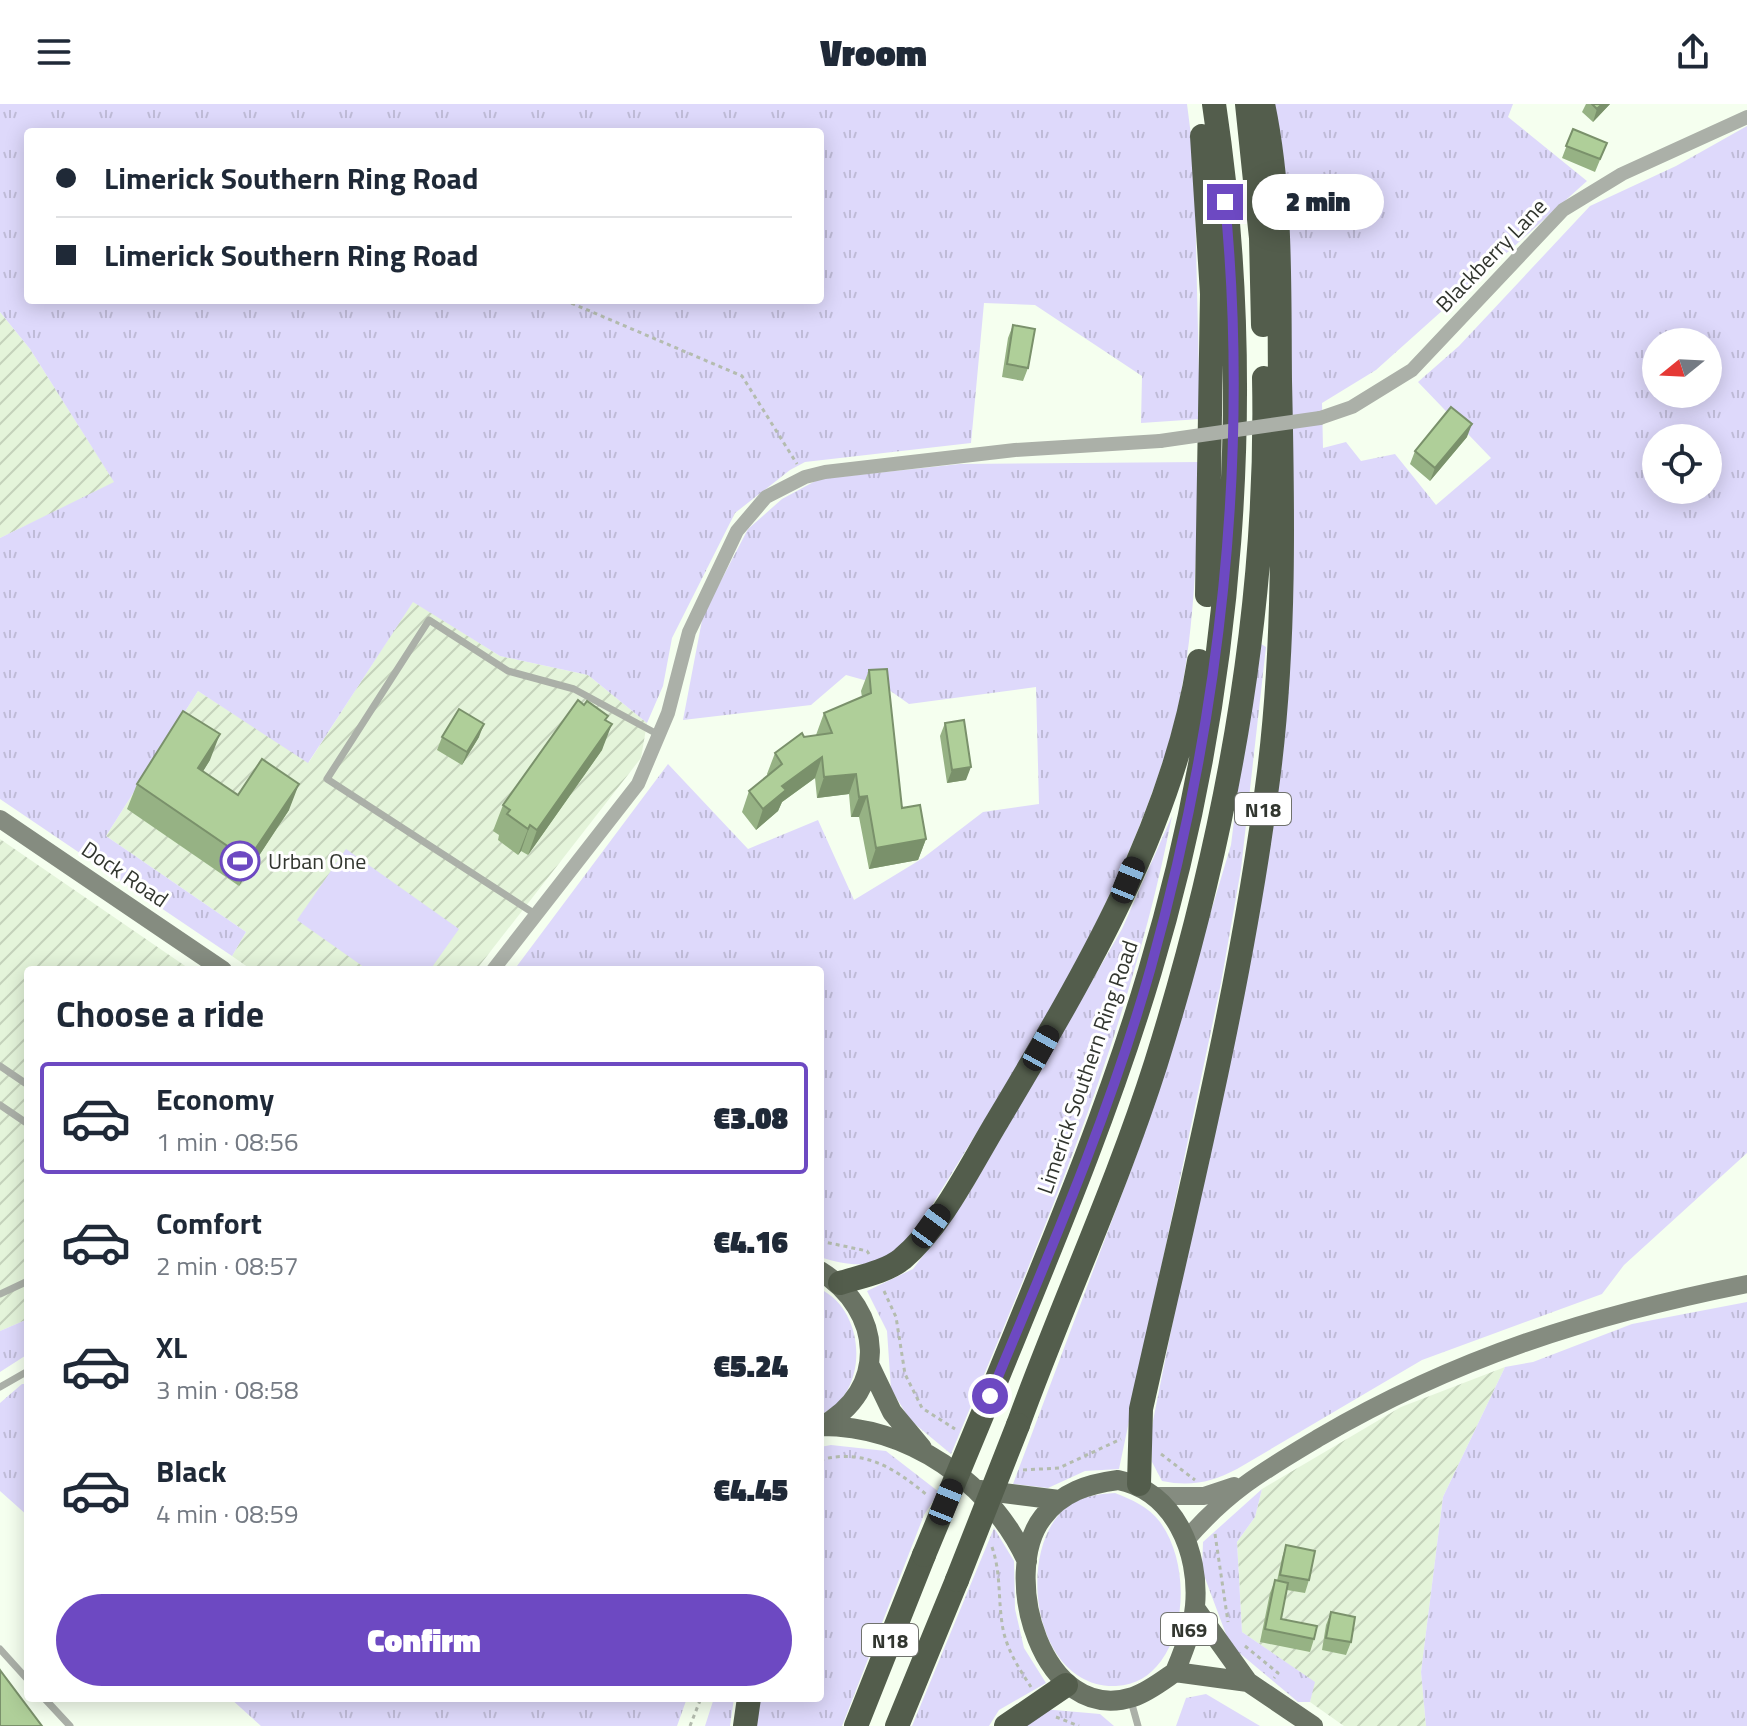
<!DOCTYPE html>
<html lang="en">
<head>
<meta charset="utf-8">
<style>
  :root { --surface:#fff; --page:#f6f6f7; --text:#1f2937; --muted:#747a83; --line:#e0e1e3; --accent:#6d49c2 }
  body { margin:0; font-family:"Titillium Web",sans-serif; background:var(--page); color:var(--text); height:100vh; display:flex; flex-direction:column; font-size:30px; white-space:nowrap }
  * { box-sizing:border-box; margin:0 }
  p { font-size:26px; color:var(--muted) }
  .icon { flex:none; width:44px; height:44px; fill:none; stroke:currentColor; stroke-width:2; stroke-linecap:round; stroke-linejoin:round }
  .map { position:relative; flex:1; overflow:hidden }
  .sheet { position:absolute; left:24px; top:862px; width:800px; height:736px; display:flex; flex-direction:column; background:var(--surface); border-radius:8px; box-shadow:0 4px 20px #0003 }
  .sheet>* { flex:none }
  .top-card { position:absolute; left:24px; top:24px; width:800px; height:176px; border-radius:8px; box-shadow:0 4px 20px #0003; display:grid; align-content:center; height:176px; padding:0 32px; background:var(--surface) }
  .needle { width:52px; rotate:252deg }
  .buttons { position:absolute; left:1642px; top:224px; display:grid; gap:16px }
  .buttons a { display:grid; place-items:center; width:80px; height:80px; border-radius:50%; background:var(--surface); box-shadow:0 4px 20px #0003; font-size:40px }
  .end { position:absolute; width:36px; height:36px; margin:-18px; border:10px solid #6d49c2; background:#fff; box-shadow:0 0 0 4px #fff }
  .from { border-radius:50% }
  .bubble { position:absolute; height:56px; border-radius:28px; background:var(--surface); box-shadow:0 4px 20px #0003; font-size:26px; font-weight:800; line-height:56px; text-align:center }
  .car { position:absolute; width:24px; height:48px; margin:-24px -12px; border-radius:10px; box-shadow:0 0 6px 2px #0007; background:linear-gradient(#222 24%,#8ab4d8 0 40%,#222 0 76%,#8ab4d8 0 86%,#222 0) }
  .top-card b { display:flex; align-items:center; gap:28px; height:76px; font-size:30px }
  .top-card b+b { border-top:2px solid var(--line) }
  .top-card i { width:20px; height:20px; background:var(--text) }
  ul { padding:0; list-style:none }
  li { display:flex; align-items:center; gap:24px; height:112px; margin:0 16px 12px; padding:0 16px; border:4px solid transparent; border-radius:8px }
  li div { flex:1 }
  li b { display:block; font-size:30px }
  li em { font-style:normal; font-weight:800 }
  li.selected { border-color:var(--accent) }
  li>.icon { width:72px; height:72px; stroke-width:1.5 }
  h2 { padding:0 32px; font-size:36px; line-height:96px }
  .primary-button { display:flex; gap:16px; margin-top:auto; padding:16px 32px }
  .primary-button a { flex:1; height:92px; border-radius:48px; background:var(--accent); color:#fff; font-size:32px; font-weight:800; line-height:92px; text-align:center }
  header { display:flex; justify-content:space-between; align-items:center; height:104px; padding:0 32px; background:var(--surface); font-size:36px; font-weight:800 }
  .map>svg:first-child { display:block }
</style>
</head>
<body>
<header><svg class="icon" aria-label="menu" viewBox="0 0 24 24"><path d="M4 6h16M4 12h16M4 18h16"/></svg>Vroom<svg class="icon" aria-label="share" viewBox="0 0 24 24"><path d="M12 15V3M7 8l5-5 5 5M5 13v7h14v-7"/></svg></header>
<div class="map">
<svg width="1747" height="1622" viewBox="0 0 1747 1622">
  <defs>
    <pattern id="industrial-furrows" width="10" height="10" patternUnits="userSpaceOnUse" patternTransform="scale(2)"><rect width="10" height="10" fill="#e4f4da"/><path d="M-1 1l2-2M0 10L10 0M9 11l2-2" fill="none" stroke="#c4d2bb"/></pattern>
    <pattern id="grass-tufts" width="24" height="20" patternUnits="userSpaceOnUse" patternTransform="scale(2)"><rect width="24" height="20" fill="#ded9fb"/><path d="M3 7l-1-3M5 7V3M7 7l1-3M15 17l-1-3M17 17v-4M19 17l1-3" fill="none" stroke="#bfbbd7"/></pattern>
  </defs>
  <rect width="100%" height="100%" fill="#f5ffef"/>
  <path fill="url(#industrial-furrows)" d="M0,208L30,245L115,379L0,434Z
    M413,497L500,552L588,571L647,619L641,654L476,866H252L232,852L246,828L106,732L198,587L309,658Z
    M0,735L191,866H28V1215L0,1227Z
    M1505,1263L1443,1393L1421,1568L1426,1622H1344L1310,1598L1314,1578L1242,1528L1237,1438L1255,1413L1262,1385L1401,1303Z"/>
  <path fill="url(#grass-tufts)" fill-rule="evenodd" d="M0,0H1187L1194,55L1200,315L1141,319L1142,272L1035,201L984,199L971,339L805,358L790,366L735,409L672,534L663,582L647,619L588,571L500,552L413,498L308,659L198,587L106,732L246,828L232,852L0,695V434L114,378L30,245L0,208ZM28,28H820V196H28Z
    M1270,0H1513L1508,13L1587,77L1376,266L1322,299L1323,344L1346,338L1361,357L1395,350L1436,401L1491,354L1418,278L1459,242L1590,102L1676,62L1747,22V1049L1624,1161L1602,1190L1422,1256L1237,1365C1212,1378 1191,1383 1162,1377L1152,1358L1151,1327L1191,1126L1273,678ZM1656,238H1708V290H1656ZM1656,334H1708V386H1656Z
    M1201,358C1195,452 1196,550 1168,641C1115,815 1013,968 920,1121C887,1159 870,1169 820,1153V866H514L668,660L748,745L818,716L854,796L923,754L983,708L1039,700L1036,583L909,600L882,581L846,571L811,601L683,616L703,511L748,425L782,395L819,375L960,360Z
    M1256,537L1266,543L1241,765L1221,879L1119,1365L1085,1367L1048,1384L1013,1380L1141,1039L1231,741Z
    M1172,712C1129,933 1037,1143 951,1350L910,1316L891,1285L887,1227L867,1187L913,1165L965,1096L1122,825Z
    M820,1185C867,1207 870,1290 820,1311Z
    M1747,1198V1622H1426L1421,1568L1443,1393L1505,1263L1533,1258L1632,1220Z
    M28,1215V1250L0,1268V1227Z
    M22,1280H28V1412L0,1387V1299Z
    M831,1341L886,1347L939,1388L924,1411L842,1622H749L754,1594H820V1343Z
    M1262,1385L1255,1413L1237,1438L1242,1528L1315,1578L1310,1598H1298L1230,1541L1202,1466L1203,1438Z
    M1115,1389C1132,1396 1148,1402 1160,1418C1187,1455 1188,1520 1161,1557C1150,1572 1136,1581 1116,1582C1032,1585 1014,1443 1068,1402C1082,1392 1098,1390 1115,1389Z
    M994,1424L1014,1457L1015,1505L1024,1544L1046,1579L999,1606L989,1622H912Z
    M1206,1590L1260,1622H1176L1186,1594Z
    M230,1594H687L677,1622H261Z
    M714,1594H734L730,1622H705Z
    M1043,1605L1100,1610L1114,1622H1015Z"/>
  <path fill="#ded9fb" d="M346,745L459,825L430,866H368L297,816Z"/>
  <g fill="none" stroke-linecap="round" stroke-linejoin="round">
    <path stroke="#b4bcaf" stroke-width="3" stroke-dasharray="4 4" stroke-linecap="butt" d="M564,196L742,272L797,360
      M820,1137L867,1147L869,1150
      M884,1187L896,1213L905,1270L922,1304L955,1325
      M1161,1350L1195,1376
      M820,1356C864,1344 894,1364 927,1391
      M1023,1366L1059,1364L1121,1335
      M1215,1430L1228,1518
      M992,1443C1001,1469 998,1493 1002,1519C1005,1543 1018,1563 1031,1583
      M1245,1542L1278,1569L1274,1574
      M1056,1613L1079,1622
      M690,1622L701,1594"/>
    <path stroke="#abb0a8" stroke-width="7" d="M535,810L327,675L429,516L508,567L574,585L659,631
      M0,962L28,981
      M0,1001L28,1020
      M0,1190L28,1177
      M0,1283L28,1267
      M0,1545L28,1576
      M44,1594L70,1622
      M1131,1597L1138,1622"/>
    <path stroke="#abb0a8" stroke-width="14" d="M1320,314L1352,303L1412,266L1563,106L1622,70L1747,13
      M493,866L638,680L668,609L689,528L737,427L766,393L805,373L825,368L1015,346L1160,337"/>
    <path stroke="#858c80" stroke-width="18" d="M0,715L223,866
      M1159,1392H1204L1234,1382
      M1186,1436C1229,1386 1265,1366 1320,1333C1457,1253 1592,1211 1747,1180"/>
    <path stroke="#6a7364" stroke-width="20" d="M820,1167C883,1206 890,1286 820,1323
      M869,1260L892,1308L922,1344
      M821,1322C909,1322 990,1378 1027,1457
      M1118,1376C1174,1387 1200,1448 1195,1502C1193,1524 1183,1548 1175,1568C1162,1577 1148,1588 1133,1593C1042,1622 999,1469 1043,1413C1062,1388 1088,1380 1118,1376Z
      M980,1386L1059,1396
      M1195,1504L1248,1578L1313,1622
      M1175,1568L1248,1578"/>
    <path stroke="#535d4c" stroke-width="24" d="M1247,0L1261,134L1263,221
      M1202,32L1212,190L1207,491
      M840,1179C859,1173 886,1168 902,1155C943,1120 970,1062 998,1016C1083,873 1173,723 1199,557
      M990,1292C1047,1152 1107,1012 1150,867C1233,590 1257,286 1214,0
      M1018,1321C1062,1200 1117,1082 1156,959C1225,738 1269,506 1264,274
      M1139,1380L1141,1305C1188,1094 1242,882 1269,668C1285,539 1283,408 1280,277C1279,186 1282,90 1263,0
      M745,1622L749,1594
      M856,1622L924,1451
      M897,1622L957,1476
      M1006,1622L1066,1581"/>
    <path stroke="#abb0a8" stroke-width="14" d="M1160,337L1320,314"/>
    <path stroke="#535d4c" stroke-width="24" d="M924,1451L990,1292
      M957,1476L1018,1321"/>
  </g>
  <path fill="#96b284" d="M1586,0H1610L1593,18L1582,8Z
    M1573,25L1607,39L1595,68L1562,54Z
    M1013,221L1028,264L1023,277L1002,273L1008,234Z
    M1467,333L1430,377L1410,360L1415,347Z
    M869,566L902,704L926,735L918,756L869,765L859,713H851L849,690L817,694L815,674L782,698L778,707L756,726L742,708L749,687L768,672L767,670L775,649L804,633L816,631L824,609L862,593L861,587Z
    M606,616L602,646L528,751L521,747L518,751L498,736L499,731L493,727L503,701Z
    M945,619L966,676L947,679L940,632Z
    M442,633H479L462,661L437,646Z
    M210,656L203,667L238,691L289,706L239,782L127,705L137,680Z
    M1286,1441L1309,1476L1305,1489L1287,1486L1281,1515L1314,1535L1310,1548L1260,1538L1270,1489L1275,1476L1277,1477L1282,1454Z
    M1331,1508L1351,1538L1346,1551L1322,1546L1326,1521Z"/>
  <path fill="#7a916b" d="M1602,0H1610L1593,18L1597,5Z
    M1472,320L1467,333L1430,377L1435,364Z
    M484,620L479,633L462,661L467,648Z
    M612,620L602,646L528,751L537,726Z
    M220,630L210,656L189,690L198,664Z
    M822,653L815,674L782,698L778,707L756,726L763,705L782,682Z
    M971,663L966,676L947,679L952,666Z
    M856,670L849,690L817,694L824,673Z
    M299,680L289,706L239,782L248,756Z
    M867,692L859,713H851L859,693Z
    M530,721L521,747L518,751L528,725Z
    M926,735L918,756L869,765L876,744Z"/>
  <path fill="#afcf99" stroke="#7a916b" stroke-width="2" d="M1592,0H1602L1597,5Z
    M1573,25L1607,39L1600,55L1566,42Z
    M1013,221L1035,225L1028,264L1007,260Z
    M1451,303L1472,320L1435,364L1415,347Z
    M887,565L902,704L920,701L926,735L876,744L867,692L859,693L856,670L824,673L822,653L782,682L786,686L763,705L749,687L782,660L775,649L802,629L804,633L832,629L824,609L871,589L869,566Z
    M578,596L584,601L587,597L608,612L605,616L612,620L537,726L530,721L528,725L507,710L510,706L503,701Z
    M459,605L484,620L467,648L442,633Z
    M183,607L220,630L198,664L238,691L262,655L299,680L248,756L137,680Z
    M964,616L971,663L952,666L945,619Z
    M1286,1441L1315,1447L1309,1476L1280,1471Z
    M1275,1476L1288,1479L1281,1515L1317,1522L1314,1535L1265,1525Z
    M1331,1508L1355,1513L1351,1538L1326,1534Z
    M0,1566L42,1622H0Z"/>
  <g fill="none" stroke-linecap="round" stroke-linejoin="round">
    <path stroke="#6d49c2" stroke-width="10" d="M990,1292C1048,1152 1110,1010 1151,863C1220,615 1250,355 1225,98"/>
  </g>
  <defs>
    <symbol id="stadium-ring" viewBox="-11 -11 22 22"><circle r="9.5" fill="#fff" stroke="#6d49c2" stroke-width="1.5"/><path d="M0-5a6.5 5 0 1 0 0 10a6.5 5 0 1 0 0-10ZM-3.5-1.8h7v3.6h-7Z" fill="#6d49c2"/></symbol>
  </defs>
  <g fill-rule="evenodd">
    <use href="#stadium-ring" x="218" y="735" width="44" height="44"/>
  </g>
  <g text-anchor="middle" dominant-baseline="central" stroke-width="6" stroke-linejoin="round" paint-order="stroke">
    <g fill="#fff" stroke="#70726d" stroke-width="2">
      <rect x="1235" y="689" width="56" height="32" rx="6"/>
      <rect x="1161" y="1509" width="56" height="32" rx="6"/>
      <rect x="862" y="1520" width="56" height="32" rx="6"/>
    </g>
    <g font-size="20" font-weight="bold" fill="#32362f">
      <text x="1263" y="705">N18</text>
      <text x="1189" y="1525">N69</text>
      <text x="890" y="1536">N18</text>
    </g>
    <g font-size="22" fill="#32362f" stroke="#fff">
      <text transform="translate(1491 151) rotate(-46)">Blackberry Lane</text>
      <text transform="translate(125 770) rotate(34)">Dock Road</text>
      <text transform="translate(1087 963) rotate(-71)">Limerick Southern Ring Road</text>
    </g>
    <g font-size="22" fill="#32362f" stroke="#fff" text-anchor="start">
      <text x="268" y="757">Urban One</text>
    </g>
  </g>
</svg>
<div class="buttons">
<a><svg class="needle" viewBox="-14 -14 28 28"><path d="M0-13l5 13h-10z" fill="#e53935"/><path d="M0 13l5-13h-10z" fill="#747a83"/></svg></a>
<a><svg class="icon" aria-label="locate" viewBox="0 0 24 24"><circle cx="12" cy="12" r="6"/><path d="M12 2v4M12 18v4M2 12h4M18 12h4"/></svg></a>
</div>
<i class="end from" style="left:990px;top:1292px"></i>
<i class="end" style="left:1225px;top:98px"></i>
<div class="bubble" style="left:1252px;top:70px;width:132px">2 min</div>
<i class="car" style="left:1128px;top:776px;rotate:22deg"></i>
<i class="car" style="left:1041px;top:944px;rotate:29deg"></i>
<i class="car" style="left:931px;top:1122px;rotate:36deg"></i>
<i class="car" style="left:946px;top:1398px;rotate:22deg"></i>
<div class="top-card">
<b><i class="from"></i>Limerick Southern Ring Road</b>
<b><i></i>Limerick Southern Ring Road</b>
</div>
<section class="sheet">
<h2>Choose a ride</h2>
<ul>
<li class="selected"><svg class="icon" aria-label="car" viewBox="0 0 24 24"><path d="M5 17H2v-5l4-1 3-4h7l3 4 3 1v5h-3M9 17h6M6 11h13"/><circle cx="7" cy="17" r="2"/><circle cx="17" cy="17" r="2"/></svg><div><b>Economy</b><p>1 min · 08:56</p></div><em>€3.08</em></li>
<li><svg class="icon" aria-label="car" viewBox="0 0 24 24"><path d="M5 17H2v-5l4-1 3-4h7l3 4 3 1v5h-3M9 17h6M6 11h13"/><circle cx="7" cy="17" r="2"/><circle cx="17" cy="17" r="2"/></svg><div><b>Comfort</b><p>2 min · 08:57</p></div><em>€4.16</em></li>
<li><svg class="icon" aria-label="car" viewBox="0 0 24 24"><path d="M5 17H2v-5l4-1 3-4h7l3 4 3 1v5h-3M9 17h6M6 11h13"/><circle cx="7" cy="17" r="2"/><circle cx="17" cy="17" r="2"/></svg><div><b>XL</b><p>3 min · 08:58</p></div><em>€5.24</em></li>
<li><svg class="icon" aria-label="car" viewBox="0 0 24 24"><path d="M5 17H2v-5l4-1 3-4h7l3 4 3 1v5h-3M9 17h6M6 11h13"/><circle cx="7" cy="17" r="2"/><circle cx="17" cy="17" r="2"/></svg><div><b>Black</b><p>4 min · 08:59</p></div><em>€4.45</em></li>
</ul>
<div class="primary-button"><a>Confirm</a></div>
</section>
</div>
</body>
</html>
